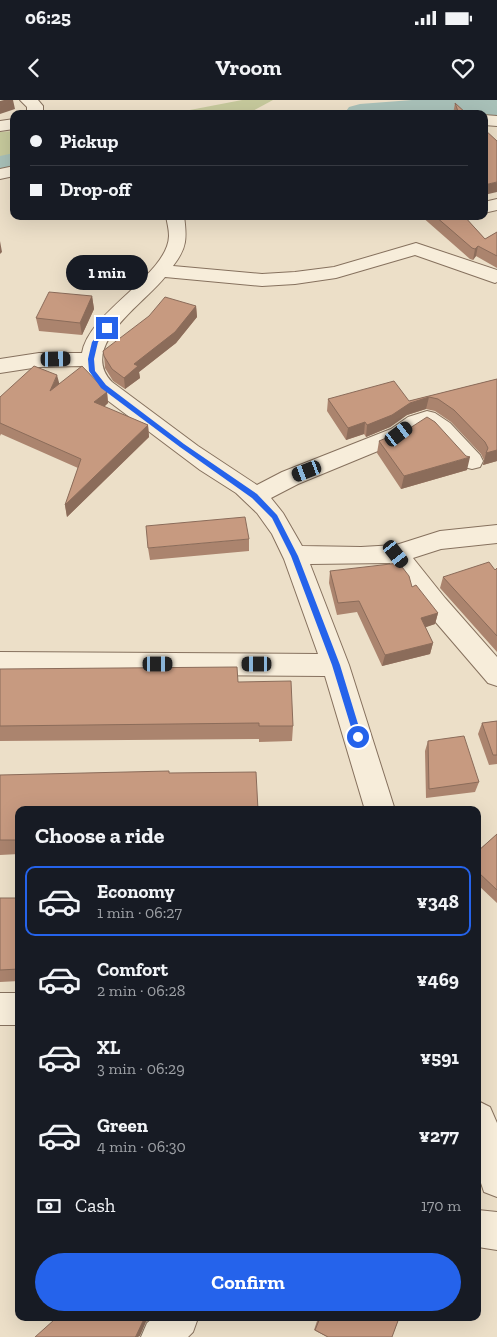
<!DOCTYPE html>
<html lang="en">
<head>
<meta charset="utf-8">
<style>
  :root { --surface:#171b24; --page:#20242c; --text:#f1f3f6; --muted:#9ea1a6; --line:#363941; --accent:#2563eb }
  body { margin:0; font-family:"Zilla Slab",serif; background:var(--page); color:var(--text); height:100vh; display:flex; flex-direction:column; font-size:19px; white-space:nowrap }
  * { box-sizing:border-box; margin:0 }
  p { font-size:16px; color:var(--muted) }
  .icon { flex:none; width:28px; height:28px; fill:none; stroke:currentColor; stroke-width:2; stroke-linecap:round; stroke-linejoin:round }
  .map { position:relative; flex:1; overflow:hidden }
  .details { position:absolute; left:15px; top:706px; width:466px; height:515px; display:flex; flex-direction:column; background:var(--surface); border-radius:10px; box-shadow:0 5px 20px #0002 }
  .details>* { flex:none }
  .guide { position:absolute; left:10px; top:10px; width:478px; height:110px; border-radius:10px; box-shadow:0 5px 20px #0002; display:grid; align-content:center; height:110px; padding:0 20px; background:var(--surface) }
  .end { position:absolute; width:22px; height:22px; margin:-11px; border:6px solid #2563eb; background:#fff; box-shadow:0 0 0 2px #fff }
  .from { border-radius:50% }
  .bubble { position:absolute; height:35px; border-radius:18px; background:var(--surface); box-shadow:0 5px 20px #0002; font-size:16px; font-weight:700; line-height:35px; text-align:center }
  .car { position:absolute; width:15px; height:30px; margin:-15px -8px; border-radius:6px; box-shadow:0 0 4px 1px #0007; background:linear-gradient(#222 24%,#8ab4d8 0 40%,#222 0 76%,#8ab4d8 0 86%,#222 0) }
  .guide b { display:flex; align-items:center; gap:18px; height:48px; font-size:19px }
  .guide b+b { border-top:1px solid var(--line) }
  .guide i { width:12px; height:12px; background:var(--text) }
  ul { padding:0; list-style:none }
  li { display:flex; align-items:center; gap:15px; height:70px; margin:0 10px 8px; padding:0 10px; border:2px solid transparent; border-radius:10px }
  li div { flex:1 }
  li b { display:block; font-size:19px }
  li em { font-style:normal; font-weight:700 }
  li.active { border-color:var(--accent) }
  li>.icon { width:45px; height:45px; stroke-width:1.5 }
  h2 { padding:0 20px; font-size:22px; line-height:60px }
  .pay { display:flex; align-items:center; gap:12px; height:55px; padding:0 20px; font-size:19px }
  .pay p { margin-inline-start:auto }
  .primary-button { display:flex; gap:10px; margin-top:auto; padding:10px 20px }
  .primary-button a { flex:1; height:58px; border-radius:30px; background:var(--accent); color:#fff; font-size:20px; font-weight:700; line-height:58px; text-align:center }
  .status { display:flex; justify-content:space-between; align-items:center; height:35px; padding:0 25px; background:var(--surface); direction:ltr }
  .status svg { height:14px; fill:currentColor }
  header { display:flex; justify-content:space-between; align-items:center; height:65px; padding:0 20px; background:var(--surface); font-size:22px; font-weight:700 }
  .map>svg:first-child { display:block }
</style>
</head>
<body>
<div class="status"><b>06:25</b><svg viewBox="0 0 49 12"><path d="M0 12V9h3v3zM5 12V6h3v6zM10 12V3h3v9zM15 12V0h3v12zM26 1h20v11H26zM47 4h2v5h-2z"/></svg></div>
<header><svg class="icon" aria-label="back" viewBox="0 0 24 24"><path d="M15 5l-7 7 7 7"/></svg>Vroom<svg class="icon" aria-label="heart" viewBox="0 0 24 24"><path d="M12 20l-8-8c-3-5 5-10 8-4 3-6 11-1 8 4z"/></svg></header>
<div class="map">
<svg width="497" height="1237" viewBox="0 0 497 1237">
  <rect width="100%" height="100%" fill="#ecdfc8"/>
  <path fill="#c6c99c" d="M242,0H273L247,14H169Z
    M14,31V56L0,59V32Z"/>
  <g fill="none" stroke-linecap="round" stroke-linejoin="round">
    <path fill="#a8c0b8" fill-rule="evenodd" d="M412,0H497V20L484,19V14H344L349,7L360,4Z
      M14,53V73L0,76V56Z"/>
    <defs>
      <path id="street" d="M20,0H38L43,6V14H27V7Z
        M484,15L497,16V26L484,25Z
        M14,19V29L0,31V21Z
        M14,66V76L0,79V69Z
        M497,99V110L484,113V102Z
        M166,116H184C187,138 187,148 173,166L262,174L295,172L334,167L416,143L497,170V182L495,183L415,155L336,178L295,184L262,186L165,177C145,203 77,246 112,282L198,346L257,385L282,372L391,329L408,317L427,311L435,313L450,323L480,355L483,361L480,367L472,369L464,367L434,333L425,327L407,339L298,384L271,398L283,413L302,446L361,447L396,445L440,431L497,425V443L441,449L413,458L445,498L497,557V586L488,583L427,512L390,463L310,464L349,565L395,710H365L325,576L0,574V552L318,554L284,459L272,434L257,413L236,393L200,370L103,297L87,280L82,266L39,267L0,273V259L39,253H82C89,211 168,175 169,136C169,129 167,122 166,116Z
        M0,893H19V925H0Z
        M478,1001L490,1007L497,1023V1097L484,1092L478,1074Z
        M478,1110L497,1112V1150L478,1147Z
        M153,1218H198L193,1232L188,1237H141L147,1223Z"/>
    </defs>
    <use href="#street" stroke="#86715e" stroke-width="2"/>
    <use href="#street" fill="#f7edda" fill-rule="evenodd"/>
  </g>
  <path fill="#ab846e" d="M455,3L467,14H453Z
    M421,116H464L485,139L497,132V168L476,156L473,160L470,159Z
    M92,196L94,209L82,235L39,231L36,218Z
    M196,206L197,217L176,243L139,272L140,278L125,289L113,281L105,268L104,256Z
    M497,279V361L483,365L484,360L481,354L451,322L435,311L426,309L407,315L390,327L366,337L364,334L346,340L327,311L328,299L409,301Z
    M59,284L107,292L108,303L104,307L148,325L149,337L67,417L65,405L78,368L1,334L0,336V297Z
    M379,341L467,370L401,389L377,353Z
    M249,439V451L150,460L148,448Z
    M497,468V552L440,488L443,477L495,470Z
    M330,471L412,487L438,513L435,524L425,527L433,543L430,554L382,566L357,512L337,515L329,483Z
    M0,569L238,582L293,626L292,641L259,642V639L0,641Z
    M497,621V664L489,665L478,634L482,623Z
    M428,641L479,682L475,692L426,698L425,651Z
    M0,675L19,710V754L0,755Z
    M497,734V803L478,785V751Z
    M0,798H19V881L0,882Z
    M318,1218H399L392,1237H327L314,1230Z"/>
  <path fill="#8b6c5a" d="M4,0H13L15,9L0,14V1Z
    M497,82V92L484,95V85Z
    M0,141L2,152L0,154Z
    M478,146L476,156L473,160L475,149Z
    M92,196L94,209L82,235L80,223Z
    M196,206L197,217L176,243L139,272L140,278L125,289L124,278L134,264Z
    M57,275L60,286L50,291Z
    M107,292L108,303L96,314L94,302Z
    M429,297L426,309L407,315L390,327L366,337L367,325L410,303Z
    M365,322L364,334L346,340L348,328Z
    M148,325L149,337L67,417L65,405Z
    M497,350V361L483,365L486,353Z
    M470,357L467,370L401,389L404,376Z
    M438,513L435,524L418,530L421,518Z
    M433,543L430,554L382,566L385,555Z
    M147,1218H151L146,1222L140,1236L138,1237H135L143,1221Z"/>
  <path fill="#c79a80" stroke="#8b6c5a" d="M455,3L467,14H459Z
    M484,29L497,41V82L484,85Z
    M435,116H464L485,139L497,132V156L478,146L475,149L472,148Z
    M49,192L92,196L80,223L36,218Z
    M165,197L196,206L175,232L134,264L138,266L124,278L112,269L104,256L103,251L149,216Z
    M34,266L57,275L50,291L82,266L107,292L94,302L148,325L65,405L81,359L0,323V297Z
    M497,279V350L486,353L488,348L485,342L454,310L438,299L429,297L410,303L392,315L367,325L365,322L348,328L328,299L394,281L409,301Z
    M427,317L435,322L466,356L470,357L404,376L379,341L410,328Z
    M245,417L249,439L148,448L146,426Z
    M489,462L495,470L497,468V536L443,477Z
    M399,463L409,476L412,487L416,485L438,513L421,518L433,543L385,555L359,501L338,503L330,471Z
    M237,567L238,582L291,581L293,626H259V623L0,626V569Z
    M497,621V655H493L482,623Z
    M464,636L479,682L429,689L428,641Z
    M169,671V673L256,672L258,710H19V740H0V675Z
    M497,734V790L478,772V751Z
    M0,798H19V869L0,870Z
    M52,1218H147L143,1221L136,1236L135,1237H35L54,1220Z
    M320,1218H399L392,1237H328L315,1230Z"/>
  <path fill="#2563eb" d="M105,227L110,228L98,242L94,259L95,271L106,285L184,344L257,394L277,415L298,456L340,565L362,637L361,640L358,641L354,637L332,565L291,456L272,418L252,398L180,347L101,288L89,271L88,259L92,242Z"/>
</svg>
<i class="end from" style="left:358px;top:637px"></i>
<i class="end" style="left:107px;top:228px"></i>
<div class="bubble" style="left:66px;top:155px;width:82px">1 min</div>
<i class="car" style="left:56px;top:259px;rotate:89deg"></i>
<i class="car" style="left:399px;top:334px;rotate:53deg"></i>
<i class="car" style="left:307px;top:371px;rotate:249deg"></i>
<i class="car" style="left:396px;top:454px;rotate:142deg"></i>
<i class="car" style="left:158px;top:564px;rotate:90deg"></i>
<i class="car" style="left:257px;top:564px;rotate:270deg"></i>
<div class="guide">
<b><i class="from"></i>Pickup</b>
<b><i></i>Drop-off</b>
</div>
<section class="details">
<h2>Choose a ride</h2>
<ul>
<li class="active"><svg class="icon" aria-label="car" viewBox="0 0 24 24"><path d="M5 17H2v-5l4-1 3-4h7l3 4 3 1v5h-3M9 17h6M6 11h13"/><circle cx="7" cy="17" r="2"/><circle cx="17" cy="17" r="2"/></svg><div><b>Economy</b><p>1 min · 06:27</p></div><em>¥348</em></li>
<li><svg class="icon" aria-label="car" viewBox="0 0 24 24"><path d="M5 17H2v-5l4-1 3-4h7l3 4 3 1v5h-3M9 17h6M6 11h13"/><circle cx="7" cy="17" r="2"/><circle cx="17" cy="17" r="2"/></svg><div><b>Comfort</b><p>2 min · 06:28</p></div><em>¥469</em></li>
<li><svg class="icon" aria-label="car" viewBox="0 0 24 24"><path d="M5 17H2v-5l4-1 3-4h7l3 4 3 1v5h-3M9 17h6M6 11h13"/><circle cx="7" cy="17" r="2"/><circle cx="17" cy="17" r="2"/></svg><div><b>XL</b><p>3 min · 06:29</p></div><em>¥591</em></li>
<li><svg class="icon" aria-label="car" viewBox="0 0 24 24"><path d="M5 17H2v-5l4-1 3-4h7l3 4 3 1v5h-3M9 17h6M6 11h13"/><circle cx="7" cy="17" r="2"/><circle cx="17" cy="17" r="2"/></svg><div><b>Green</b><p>4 min · 06:30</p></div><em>¥277</em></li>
</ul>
<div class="pay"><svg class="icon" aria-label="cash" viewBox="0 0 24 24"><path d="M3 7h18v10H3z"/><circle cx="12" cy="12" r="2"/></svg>Cash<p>170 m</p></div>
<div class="primary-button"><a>Confirm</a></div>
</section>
</div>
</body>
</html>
